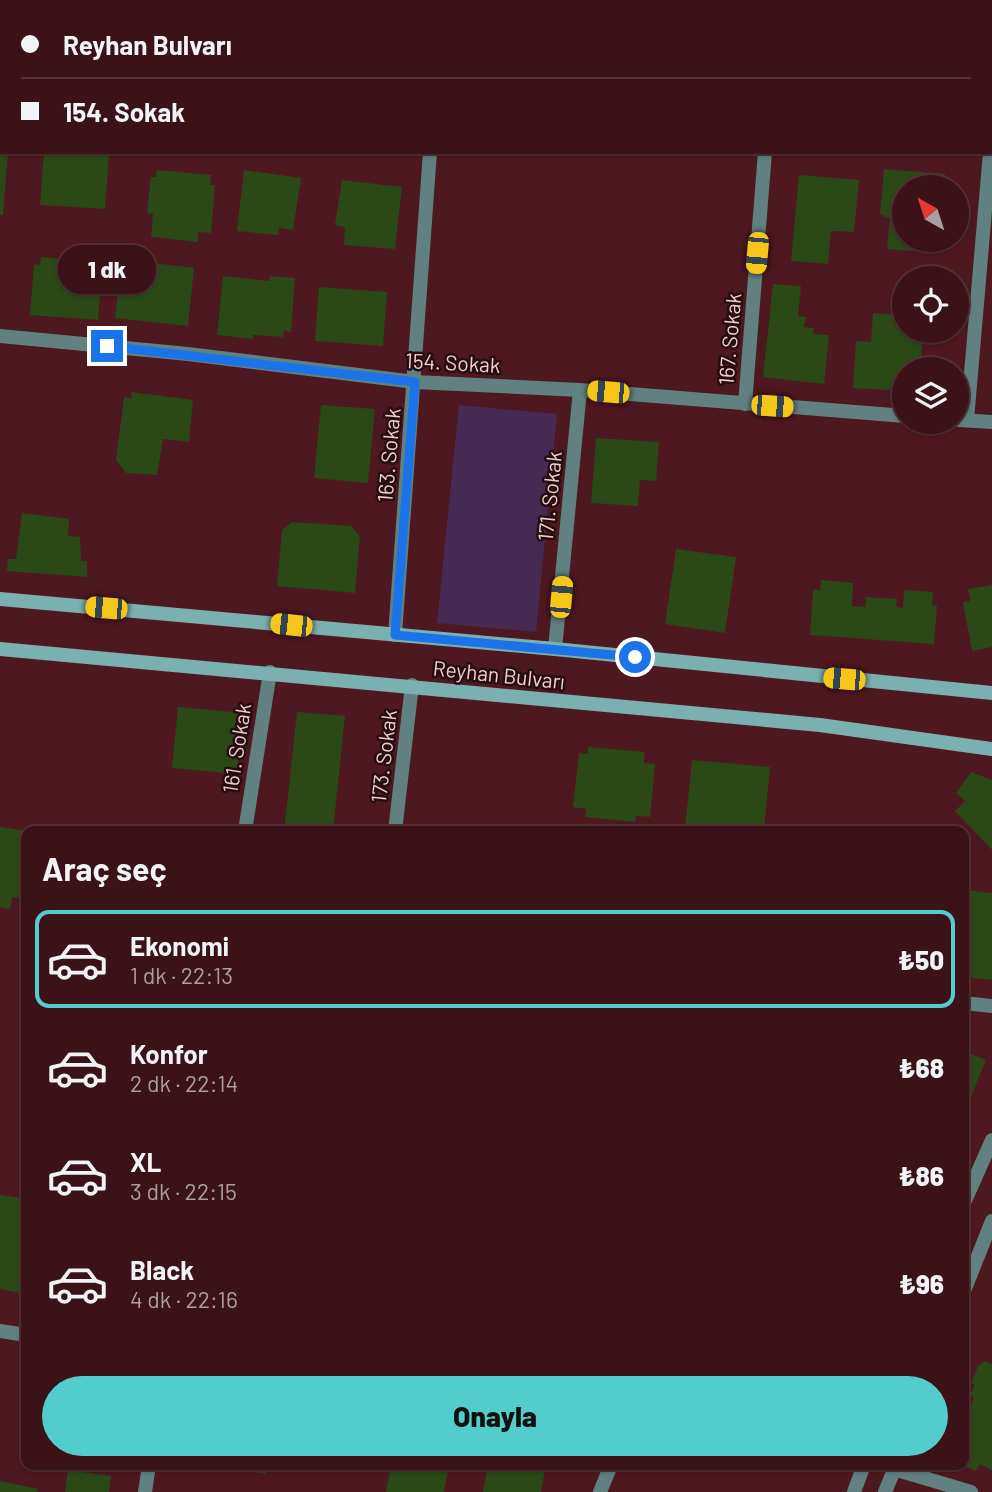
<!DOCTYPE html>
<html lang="tr">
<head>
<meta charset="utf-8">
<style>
  :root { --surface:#3a1218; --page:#452025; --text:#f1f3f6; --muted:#ab9ea2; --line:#543237; --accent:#52cdcc }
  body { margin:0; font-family:Barlow,sans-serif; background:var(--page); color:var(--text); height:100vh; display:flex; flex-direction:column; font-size:26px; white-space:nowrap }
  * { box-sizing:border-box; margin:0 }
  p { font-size:23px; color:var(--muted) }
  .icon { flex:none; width:38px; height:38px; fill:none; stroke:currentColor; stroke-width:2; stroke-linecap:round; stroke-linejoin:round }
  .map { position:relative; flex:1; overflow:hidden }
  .sheet { position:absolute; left:21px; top:826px; width:948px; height:644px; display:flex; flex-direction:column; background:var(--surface); border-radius:14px; box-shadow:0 2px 5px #0004,0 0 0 2px var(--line) }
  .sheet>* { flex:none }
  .top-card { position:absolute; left:0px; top:0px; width:992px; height:154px; box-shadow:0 2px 5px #0004,0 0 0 2px var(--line); display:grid; align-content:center; height:154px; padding:0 21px; background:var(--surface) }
  .needle { width:46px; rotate:321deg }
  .tools { position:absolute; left:892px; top:175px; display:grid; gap:14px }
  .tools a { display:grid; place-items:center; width:77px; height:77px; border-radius:50%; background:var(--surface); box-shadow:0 2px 5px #0004,0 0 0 2px var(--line); font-size:35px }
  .end { position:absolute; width:32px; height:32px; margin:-16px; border:9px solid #1a73e8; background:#fff; box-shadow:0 0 0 4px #fff }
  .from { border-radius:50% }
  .bubble { position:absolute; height:49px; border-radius:24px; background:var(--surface); box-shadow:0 2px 5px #0004,0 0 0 2px var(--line); font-size:23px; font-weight:800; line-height:49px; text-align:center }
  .car { position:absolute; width:21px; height:42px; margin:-21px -10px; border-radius:9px; box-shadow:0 0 5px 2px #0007; background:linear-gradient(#f5c518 24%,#345 0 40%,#f5c518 0 76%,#345 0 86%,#f5c518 0) }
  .top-card b { display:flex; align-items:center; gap:24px; height:66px; font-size:26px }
  .top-card b+b { border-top:2px solid var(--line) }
  .top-card i { width:18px; height:18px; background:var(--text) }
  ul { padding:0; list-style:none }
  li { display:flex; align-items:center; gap:21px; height:98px; margin:0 14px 10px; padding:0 7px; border:4px solid transparent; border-radius:14px }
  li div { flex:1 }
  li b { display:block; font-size:26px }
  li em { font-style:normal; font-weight:800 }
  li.active { border-color:var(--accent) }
  li>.icon { width:63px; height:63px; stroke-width:1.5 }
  h2 { padding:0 21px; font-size:32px; line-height:84px }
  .primary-button { display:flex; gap:14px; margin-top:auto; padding:14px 21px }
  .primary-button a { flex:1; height:80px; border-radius:42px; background:var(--accent); color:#111; font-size:28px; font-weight:800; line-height:80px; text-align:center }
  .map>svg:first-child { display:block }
</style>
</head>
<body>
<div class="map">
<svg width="992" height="1492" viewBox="0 0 992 1492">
  <rect width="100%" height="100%" fill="#4e1820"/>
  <path fill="#462a53" d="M467,0H762V2Z
    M459,405L557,414L536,632L437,623Z"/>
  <path fill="#2b4817" d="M0,152H8L3,215H0Z
    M44,152L109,153L105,209L40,205Z
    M884,169L945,174L944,187H905V240H939L937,253L887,249L890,219L880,214Z
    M157,170L211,175L210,185H215L211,233L198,232V242L151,237L153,214L147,213L151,177H156Z
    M244,170L301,178L293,230L279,228L278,235L237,231Z
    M799,175L859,180L854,232L831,231L828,264L791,261Z
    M342,180L402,187L395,249L344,245L345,227L335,225Z
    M41,257L101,262L100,267H107L106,282L101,281L98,320L30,315L34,264L40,265Z
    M122,259L194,268L188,326L115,318Z
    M223,276L269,281L270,276L295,278L291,332L284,331L283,337L253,335V339L217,335Z
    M773,284L801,286L798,316L806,317L804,327L814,328L813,334L829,335L824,384L763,377Z
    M319,287L387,292L383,346L315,341Z
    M873,313L905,315V331H923L920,369H905V391L853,388L856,341L871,342Z
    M131,392L193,400L189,442L163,439L157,475L126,473L116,460L124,397L132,399Z
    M321,405L375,409L368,483L314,478Z
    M596,438L659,442L656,481L640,480L638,506L591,503Z
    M22,513L69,519L68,536L80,537L81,561H87V577L7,571L8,559H16Z
    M292,522L351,526L360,536L355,593L277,586L282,530Z
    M676,549L736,557L725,633L665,624Z
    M821,580L853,583L852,606L865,607L866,597L897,599L896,607L903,608L904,590L933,592L932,605L937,606L934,644L810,635L813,590H820Z
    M992,585V647L972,651L963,602L970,601L968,589Z
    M178,707L243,713L237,774L172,768Z
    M297,712L345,716L333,831H284Z
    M588,747L645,752L644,763L655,764L650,817L636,816L635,822L585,817L586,809L573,807L579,753L588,754Z
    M692,760L770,767L764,831L685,828Z
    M971,772L992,780V850L955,811L965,801L956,793Z
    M0,827L26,831V899L12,897L10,909L0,907Z
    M964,890L992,893V980L964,977Z
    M964,1051L986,1060L964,1113Z
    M0,1195L26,1199V1294L0,1289Z
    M985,1361L992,1364V1470L980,1464L976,1471L964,1466V1420L974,1398L970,1395L975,1385L971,1383L978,1366Z
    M208,1465H267L266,1474Z
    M391,1465H449L444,1492H386Z
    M488,1465H546L541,1492H483Z
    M68,1470L111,1476L109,1492H65Z
    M0,1481L38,1489L37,1492H0Z"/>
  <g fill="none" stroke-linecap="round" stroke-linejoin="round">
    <path stroke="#608180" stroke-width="14" d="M249,2V0
      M447,2L448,0
      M778,2V0
      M0,102L2,103
      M990,144L992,126
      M0,336L188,354L415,382L580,390L905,416
      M745,404L765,152
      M959,420L992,422
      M967,420L990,152
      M395,635L430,152
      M555,649L580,390
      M245,831L270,672
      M395,831L412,685
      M964,1003L992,1006
      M0,1331L26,1335
      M894,1469L971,1492
      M145,1492L149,1465
      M600,1492L611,1465"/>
    <path stroke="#608180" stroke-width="14" d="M964,1203L992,1140
      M964,1291L992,1221
      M854,1492L864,1465
      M885,1492L896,1465"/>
    <path stroke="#7ab0af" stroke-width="14" d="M0,599L555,649L992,693
      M0,649L820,725L992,749"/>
  </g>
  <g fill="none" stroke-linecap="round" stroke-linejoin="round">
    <path stroke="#1a73e8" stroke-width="9" d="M107,346L415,382L395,635L635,657"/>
  </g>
  <g text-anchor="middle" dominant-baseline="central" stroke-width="5" stroke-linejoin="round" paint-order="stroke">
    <g font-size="21" fill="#f2ced0" stroke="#250d10">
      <text transform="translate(729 339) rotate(-85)">167. Sokak</text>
      <text transform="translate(453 362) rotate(3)">154. Sokak</text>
      <text transform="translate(388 455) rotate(-85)">163. Sokak</text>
      <text transform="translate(549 496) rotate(-84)">171. Sokak</text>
      <text transform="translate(499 674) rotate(6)">Reyhan Bulvarı</text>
      <text transform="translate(236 748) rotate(-81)">161. Sokak</text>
      <text transform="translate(383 756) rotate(-83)">173. Sokak</text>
    </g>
  </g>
</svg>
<div class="tools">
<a><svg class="needle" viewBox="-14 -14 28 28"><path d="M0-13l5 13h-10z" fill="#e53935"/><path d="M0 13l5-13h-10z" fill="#ab9ea2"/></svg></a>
<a><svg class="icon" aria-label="locate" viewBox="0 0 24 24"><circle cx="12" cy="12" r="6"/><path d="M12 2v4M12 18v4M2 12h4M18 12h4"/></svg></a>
<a><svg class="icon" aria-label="layers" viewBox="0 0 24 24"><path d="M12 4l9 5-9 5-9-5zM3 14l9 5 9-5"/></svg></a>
</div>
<i class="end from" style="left:635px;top:657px"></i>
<i class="end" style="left:107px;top:346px"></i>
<div class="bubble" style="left:58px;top:245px;width:98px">1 dk</div>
<i class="car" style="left:757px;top:253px;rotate:185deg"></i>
<i class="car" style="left:608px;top:392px;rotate:275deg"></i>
<i class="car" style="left:772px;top:406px;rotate:94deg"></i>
<i class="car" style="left:561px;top:597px;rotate:5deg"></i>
<i class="car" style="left:106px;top:608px;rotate:275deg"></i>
<i class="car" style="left:291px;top:625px;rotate:276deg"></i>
<i class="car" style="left:844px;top:679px;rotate:275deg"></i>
<div class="top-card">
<b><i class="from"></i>Reyhan Bulvarı</b>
<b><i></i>154. Sokak</b>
</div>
<section class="sheet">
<h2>Araç seç</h2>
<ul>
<li class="active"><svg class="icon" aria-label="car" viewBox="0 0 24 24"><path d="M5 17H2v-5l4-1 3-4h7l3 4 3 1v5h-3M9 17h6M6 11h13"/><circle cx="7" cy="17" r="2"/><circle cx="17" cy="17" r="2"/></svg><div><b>Ekonomi</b><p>1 dk · 22:13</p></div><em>₺50</em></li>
<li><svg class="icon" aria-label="car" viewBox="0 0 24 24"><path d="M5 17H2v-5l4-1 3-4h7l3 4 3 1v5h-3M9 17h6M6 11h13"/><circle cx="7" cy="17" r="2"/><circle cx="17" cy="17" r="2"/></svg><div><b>Konfor</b><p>2 dk · 22:14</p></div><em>₺68</em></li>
<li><svg class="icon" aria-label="car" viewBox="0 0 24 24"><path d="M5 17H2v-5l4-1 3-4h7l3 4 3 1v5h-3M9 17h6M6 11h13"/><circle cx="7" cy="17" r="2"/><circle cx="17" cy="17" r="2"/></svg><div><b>XL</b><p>3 dk · 22:15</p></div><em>₺86</em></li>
<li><svg class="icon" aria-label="car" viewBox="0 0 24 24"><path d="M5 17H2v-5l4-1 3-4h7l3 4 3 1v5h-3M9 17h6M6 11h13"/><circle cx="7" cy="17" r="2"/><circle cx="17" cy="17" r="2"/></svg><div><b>Black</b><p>4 dk · 22:16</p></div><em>₺96</em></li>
</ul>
<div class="primary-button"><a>Onayla</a></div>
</section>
</div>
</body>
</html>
